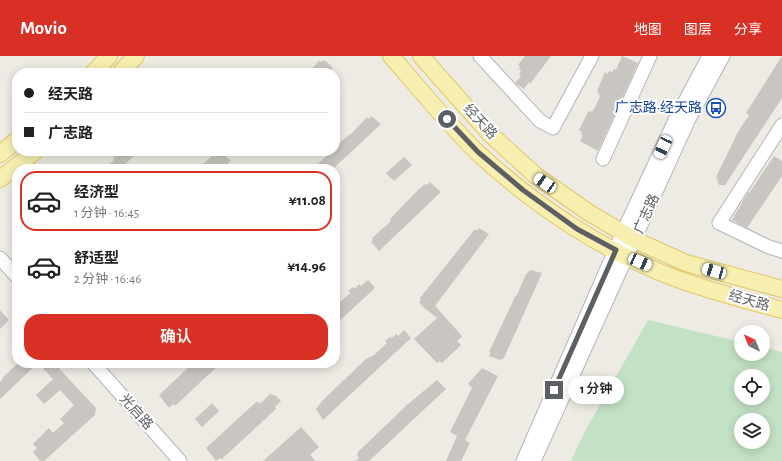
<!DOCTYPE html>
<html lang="zh">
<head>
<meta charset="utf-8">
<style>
  :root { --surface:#fff; --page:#f6f6f6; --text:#202124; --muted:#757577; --line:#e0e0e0; --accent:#d93025 }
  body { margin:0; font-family:"Alegreya Sans","Noto Sans SC",sans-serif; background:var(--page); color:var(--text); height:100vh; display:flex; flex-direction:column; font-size:15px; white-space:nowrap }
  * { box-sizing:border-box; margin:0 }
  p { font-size:13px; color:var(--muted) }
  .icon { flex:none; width:22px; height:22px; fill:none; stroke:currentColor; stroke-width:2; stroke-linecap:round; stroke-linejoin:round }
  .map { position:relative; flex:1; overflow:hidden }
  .details { position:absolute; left:12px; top:108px; width:328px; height:204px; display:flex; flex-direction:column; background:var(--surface); border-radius:16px; box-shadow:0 2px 10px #0003 }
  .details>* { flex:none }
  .hud { position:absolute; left:12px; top:12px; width:328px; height:88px; border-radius:16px; box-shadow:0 2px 10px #0003; display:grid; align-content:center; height:88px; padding:0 12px; background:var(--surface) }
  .needle { width:26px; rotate:317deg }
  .buttons { position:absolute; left:734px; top:269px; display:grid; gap:8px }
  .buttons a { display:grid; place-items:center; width:36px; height:36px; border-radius:50%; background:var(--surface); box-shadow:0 2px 10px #0003; font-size:20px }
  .end { position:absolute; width:18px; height:18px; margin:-9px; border:5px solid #5c5f63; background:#fff; box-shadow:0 0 0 2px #fff }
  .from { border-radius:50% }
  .bubble { position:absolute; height:28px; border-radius:14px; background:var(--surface); box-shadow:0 2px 10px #0003; font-size:13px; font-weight:600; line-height:28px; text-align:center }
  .car { position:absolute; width:12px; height:24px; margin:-12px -6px; border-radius:5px; box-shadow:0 0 3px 1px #0007; background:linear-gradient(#fff 24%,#345 0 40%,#fff 0 76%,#345 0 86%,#fff 0) }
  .hud b { display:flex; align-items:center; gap:14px; height:38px; font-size:15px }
  .hud b+b { border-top:1px solid var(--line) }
  .hud i { width:10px; height:10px; background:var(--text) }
  ul { padding:7px 0 0; list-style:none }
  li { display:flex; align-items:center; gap:12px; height:60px; margin:0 8px 6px; padding:0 4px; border:2px solid transparent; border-radius:16px }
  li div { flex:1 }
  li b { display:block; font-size:15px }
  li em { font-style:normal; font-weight:600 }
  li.selected { border-color:var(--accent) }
  li>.icon { width:36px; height:36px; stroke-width:1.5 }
  .primary-button { display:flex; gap:8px; margin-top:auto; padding:8px 12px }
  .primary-button a { flex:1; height:46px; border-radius:16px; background:var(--accent); color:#fff; font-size:16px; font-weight:600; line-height:46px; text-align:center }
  header { display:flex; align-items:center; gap:24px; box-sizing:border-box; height:56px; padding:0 20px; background:var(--accent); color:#fff }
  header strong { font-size:19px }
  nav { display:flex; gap:22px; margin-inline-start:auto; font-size:14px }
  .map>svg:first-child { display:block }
</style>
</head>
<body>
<header>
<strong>Movio</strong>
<nav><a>地图</a><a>图层</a><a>分享</a></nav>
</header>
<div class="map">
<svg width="782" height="405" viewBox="0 0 782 405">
  <rect width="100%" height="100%" fill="#edebe4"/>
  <path fill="#c3e2c5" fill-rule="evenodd" d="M648,264L741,286V298H763V291L782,296V405H571L585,375ZM741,320H763V342H741ZM741,364H763V386H741Z"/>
  <path fill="#c9c6c1" d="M525,0H551L530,28L529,26L524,33L515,27L521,20L519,18L521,15L519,13L520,11L518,9Z
    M622,0L638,7L598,95L580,85L583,79L581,78L582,76L579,74L588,56L593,55L597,47L600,40L597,35L605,16L608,18L609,15L612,16L614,13L616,14Z
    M782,0V42L725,129H719L716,121L738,76L749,59L746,57Z
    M320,4L321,6L324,4L327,6L333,12L327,17H308Z
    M371,60L381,68L333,113H312L332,95H335V90L353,76L367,61L369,63Z
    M116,95H139L120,113H104L114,104L113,102L115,101L113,98Z
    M220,95L231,105L222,113H206L202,109L216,96L218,98Z
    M774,100L782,105V120L747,172L732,164L748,136L749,137Z
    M404,101L412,109L394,125L386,117Z
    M430,126L441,136L379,195L371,186L373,184L372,182L390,166L391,162L419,133L425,128L427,129Z
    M479,172L489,178L435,250L462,280L457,285L461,289L442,307L440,305L437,307L414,283L437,262L423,251L419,246L421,243L420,242L475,173L477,175Z
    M531,214L542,217L504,302L500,304L489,300L491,296H489L515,241L517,239L526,218Z
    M368,224L375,232L335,269V251L350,237L348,235L353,231L355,233L359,228L361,230Z
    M0,254L9,264L0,273Z
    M404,274L411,282L323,364L316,353L322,345L367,302L373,300L387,287L385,285L390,281L392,282L396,278L398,280Z
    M18,307H38L0,343V326L3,323L2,322Z
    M38,307H54L96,352L95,359L44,405H40L33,396L37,392L33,388L49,372L53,377L64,367L60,363L74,349L60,334L44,348L36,339L53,323Z
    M196,307H221L175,350L173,348L169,352L159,339L191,309L192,310Z
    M482,312L498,320L465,384L470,387L461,405H446L457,380L450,376L472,332L468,328Z
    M437,324L446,333L369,405H355L359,402L357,399L358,396L408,348Z
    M270,338L276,340L281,345L275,351L276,353L222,403L220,402L216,405L206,392L256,346L261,347Z
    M212,347L219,355L202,371L195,363Z
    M301,371L319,391L310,399L316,405H263Z"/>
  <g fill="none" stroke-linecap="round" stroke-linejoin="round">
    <defs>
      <path id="minor" d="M480,0L540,65L553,72L592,0
        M782,69L719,167L769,191L782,195
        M603,103L650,0
        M0,202L17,221
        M93,307L180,405
        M523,405L623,176L676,62L709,0
        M534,405L688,65L723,0"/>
      <path id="major" d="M391,0C419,32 447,67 478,97C536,151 606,197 680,224C714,236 748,245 782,254
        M421,0L489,77L535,119L588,156L635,184L686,207L782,233
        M93,17L109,0
        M120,17L136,0
        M0,98L17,84
        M0,123L36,95"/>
    </defs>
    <use href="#minor" stroke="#b1b4b8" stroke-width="15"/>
    <use href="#major" stroke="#e3c767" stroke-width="18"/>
    <use href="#minor" stroke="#fff" stroke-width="13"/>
    <use href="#major" stroke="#f7efaf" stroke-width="16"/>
  </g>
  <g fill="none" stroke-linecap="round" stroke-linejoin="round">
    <path stroke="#5c5f63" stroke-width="5" d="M447,63L478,96L523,134L577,173L616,194L554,334"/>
  </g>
  <defs>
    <symbol id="bus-ring" viewBox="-11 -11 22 22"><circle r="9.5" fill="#fff" stroke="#1a4fb4" stroke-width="1.5"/><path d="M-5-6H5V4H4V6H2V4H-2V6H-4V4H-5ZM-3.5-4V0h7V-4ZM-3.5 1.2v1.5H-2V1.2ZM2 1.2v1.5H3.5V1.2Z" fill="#1a4fb4"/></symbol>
  </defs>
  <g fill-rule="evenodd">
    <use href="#bus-ring" x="705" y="41" width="22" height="22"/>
  </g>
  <g text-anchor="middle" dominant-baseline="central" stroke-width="4" stroke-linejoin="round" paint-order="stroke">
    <g font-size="14" fill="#164399" stroke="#fff" text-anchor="end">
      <text x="702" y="52">广志路·经天路</text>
    </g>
    <g font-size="14" fill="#5c5f63" stroke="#fff">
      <text transform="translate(480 66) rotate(47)">经天路</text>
      <text transform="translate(647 158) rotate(-66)">广志路</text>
      <text transform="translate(749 245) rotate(16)">经天路</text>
      <text transform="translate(136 356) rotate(48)">光启路</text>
    </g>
  </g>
</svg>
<div class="buttons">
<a><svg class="needle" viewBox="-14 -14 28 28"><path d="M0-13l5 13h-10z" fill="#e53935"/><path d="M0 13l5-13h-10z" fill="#757577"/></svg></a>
<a><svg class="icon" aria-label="locate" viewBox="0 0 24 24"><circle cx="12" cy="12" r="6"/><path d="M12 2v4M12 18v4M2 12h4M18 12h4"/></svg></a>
<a><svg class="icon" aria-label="layers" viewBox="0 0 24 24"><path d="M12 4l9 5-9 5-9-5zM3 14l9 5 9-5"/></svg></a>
</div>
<i class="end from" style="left:447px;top:63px"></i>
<i class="end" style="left:554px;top:334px"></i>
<div class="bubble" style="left:568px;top:320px;width:56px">1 分钟</div>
<i class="car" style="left:663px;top:91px;rotate:205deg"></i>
<i class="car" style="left:545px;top:127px;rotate:304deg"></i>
<i class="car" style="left:640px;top:206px;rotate:114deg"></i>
<i class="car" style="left:714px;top:215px;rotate:286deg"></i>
<div class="hud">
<b><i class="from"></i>经天路</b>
<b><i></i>广志路</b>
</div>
<section class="details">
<ul>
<li class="selected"><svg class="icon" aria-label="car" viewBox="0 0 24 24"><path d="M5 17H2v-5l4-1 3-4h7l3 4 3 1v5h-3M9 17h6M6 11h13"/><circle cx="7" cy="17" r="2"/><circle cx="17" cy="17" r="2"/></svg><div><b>经济型</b><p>1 分钟 · 16:45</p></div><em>¥11.08</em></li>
<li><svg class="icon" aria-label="car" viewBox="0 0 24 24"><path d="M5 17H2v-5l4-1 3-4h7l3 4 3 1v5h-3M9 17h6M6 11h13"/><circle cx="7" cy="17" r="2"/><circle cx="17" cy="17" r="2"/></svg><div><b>舒适型</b><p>2 分钟 · 16:46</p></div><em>¥14.96</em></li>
</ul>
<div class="primary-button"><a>确认</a></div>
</section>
</div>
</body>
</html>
